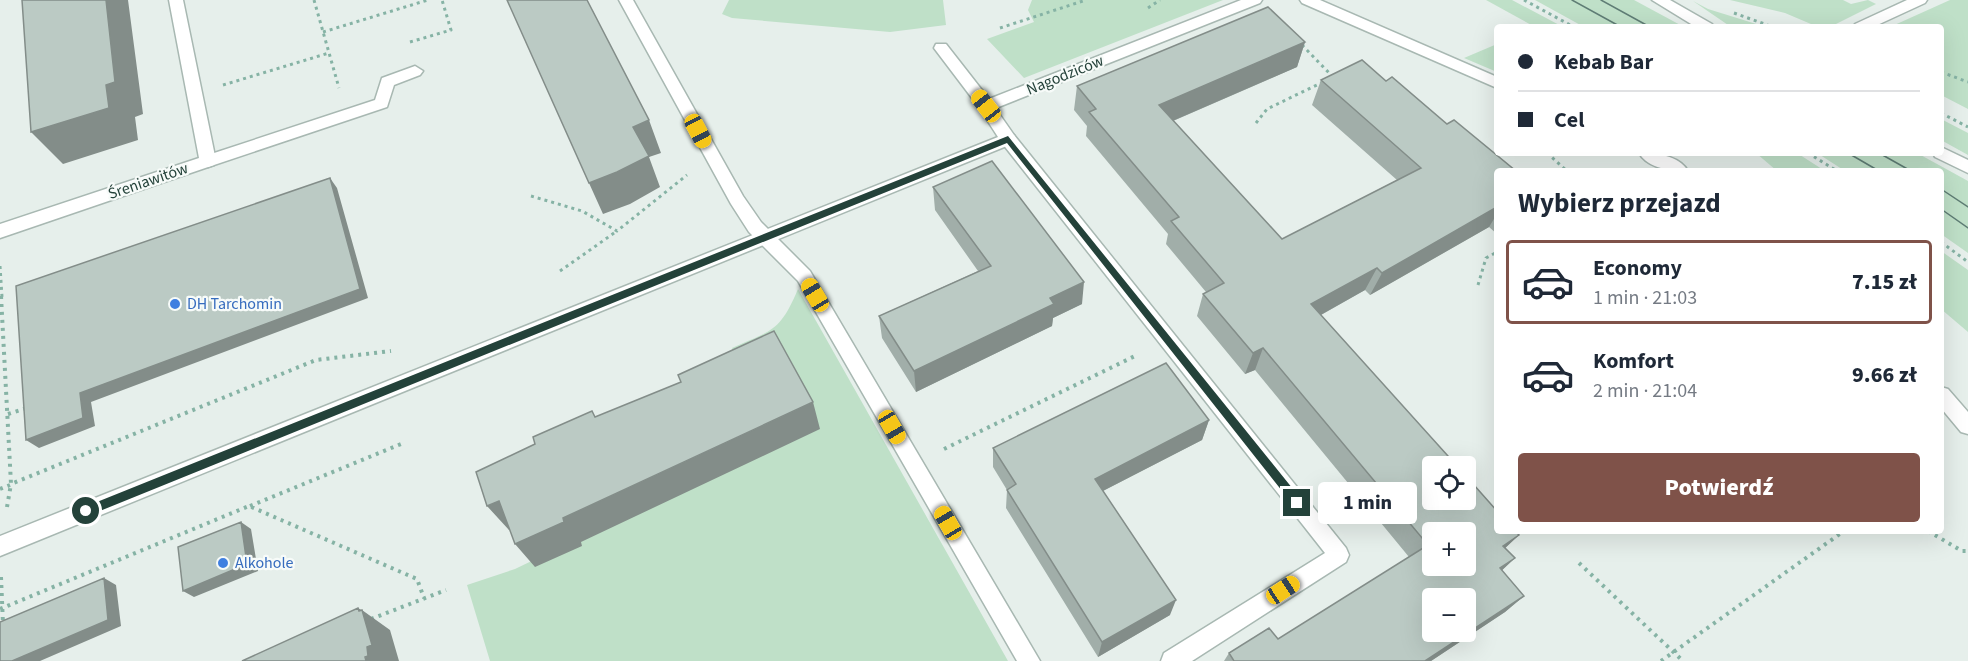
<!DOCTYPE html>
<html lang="pl">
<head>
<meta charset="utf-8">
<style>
  :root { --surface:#fff; --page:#f6f6f7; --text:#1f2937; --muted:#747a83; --line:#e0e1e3; --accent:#7f5249 }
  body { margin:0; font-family:"Source Sans 3",sans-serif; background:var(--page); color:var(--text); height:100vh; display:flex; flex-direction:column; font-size:22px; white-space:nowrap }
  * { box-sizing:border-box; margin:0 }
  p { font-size:20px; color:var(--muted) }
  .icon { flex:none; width:33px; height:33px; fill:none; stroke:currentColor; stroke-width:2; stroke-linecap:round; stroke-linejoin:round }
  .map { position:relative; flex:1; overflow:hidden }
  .sheet { position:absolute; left:1494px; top:168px; width:450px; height:366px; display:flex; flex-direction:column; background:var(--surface); border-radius:6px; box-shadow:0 6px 24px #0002 }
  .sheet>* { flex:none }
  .guide { position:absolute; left:1494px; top:24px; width:450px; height:132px; border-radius:6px; box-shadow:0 6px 24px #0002; display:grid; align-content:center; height:132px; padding:0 24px; background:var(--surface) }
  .fabs { position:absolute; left:1422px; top:456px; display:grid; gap:12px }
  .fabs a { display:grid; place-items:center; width:54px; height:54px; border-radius:6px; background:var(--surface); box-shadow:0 6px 24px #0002; font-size:30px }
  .end { position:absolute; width:27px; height:27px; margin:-14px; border:8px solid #24423a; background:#fff; box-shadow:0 0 0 3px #fff }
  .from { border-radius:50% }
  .bubble { position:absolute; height:42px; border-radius:6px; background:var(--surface); box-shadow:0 6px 24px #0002; font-size:20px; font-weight:800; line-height:42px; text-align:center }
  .car { position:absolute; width:18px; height:36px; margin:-18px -9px; border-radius:8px; box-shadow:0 0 4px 2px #0007; background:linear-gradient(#f5c518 24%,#345 0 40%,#f5c518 0 76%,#345 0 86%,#f5c518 0) }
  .guide b { display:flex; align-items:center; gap:21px; height:57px; font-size:22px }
  .guide b+b { border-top:2px solid var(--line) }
  .guide i { width:15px; height:15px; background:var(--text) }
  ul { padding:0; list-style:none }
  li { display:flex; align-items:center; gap:18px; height:84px; margin:0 12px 9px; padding:0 12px; border:3px solid transparent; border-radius:6px }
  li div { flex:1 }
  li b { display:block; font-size:22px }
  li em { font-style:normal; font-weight:800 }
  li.active { border-color:var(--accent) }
  li>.icon { width:54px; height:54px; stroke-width:1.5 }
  h2 { padding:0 24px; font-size:27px; line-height:72px }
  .action { display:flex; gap:12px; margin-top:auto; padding:12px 24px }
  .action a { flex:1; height:69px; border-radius:6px; background:var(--accent); color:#fff; font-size:24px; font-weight:800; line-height:69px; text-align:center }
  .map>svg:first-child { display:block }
</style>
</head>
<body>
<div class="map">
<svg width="1968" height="661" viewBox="0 0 1968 661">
  <rect width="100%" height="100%" fill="#e6efeb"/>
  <path fill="#bfe0c8" d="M729,0H943L946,25L890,32L732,18L722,14Z
    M1032,0H1223L1024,78L987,39L1034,22L1028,10Z
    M1486,0H1512L1563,27H1535Z
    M1535,0H1634L1684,27H1584Z
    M1730,0H1843L1851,4L1868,0L1876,4L1836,24L1818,27L1785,13Z
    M1950,0H1968V109L1941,95V27H1890Z
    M1693,1L1708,9L1766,27H1731Z
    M1497,44V72L1464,58Z
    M1941,119L1968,133V155L1941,140Z
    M1756,153H1797L1825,171H1777Z
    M1817,153H1917L1968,181V253L1941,234V171H1845Z
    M1941,251L1968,270V332L1941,309Z
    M798,289L1008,661H490L467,585L515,569L800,432L742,378L732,348C772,330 780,332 798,289Z"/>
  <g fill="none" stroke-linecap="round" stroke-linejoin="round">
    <defs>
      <path id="lane" d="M619,0H633L743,196L761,222L810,271L1040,661H1017L798,281L749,232L731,204Z
        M1241,0H1262L1260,3L986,112L981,110L934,48L936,44H946L989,99Z
        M1300,0H1320L1497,77V88L1302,3Z
        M415,66L423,71L420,75L394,85L387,107L208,167L202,165L200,161L202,157L375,100L382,78Z
        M1008,133L1014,135L1346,548L1349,555L1346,562L1192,661H1161L1164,653L1325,553L1002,143L1000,139L1002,135Z
        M1639,153C1655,153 1679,155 1688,171C1672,171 1648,169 1639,153Z
        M1941,387L1948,389L1968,412V434L1961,432L1941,408Z"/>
      <path id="street" d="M169,0H183L216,161L214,165L0,238V224L199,158Z
        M1652,0H1670L1712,24L1714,27H1696Z
        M1907,0H1927L1925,3L1873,27H1853L1855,24Z
        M986,100L991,102L1014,135L1016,139L1014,143L0,556V536L998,137L978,106L981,102Z
        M1941,147L1968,160V173L1935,157L1933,153H1941Z"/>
    </defs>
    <use href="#lane" stroke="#a8b8b2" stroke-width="3"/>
    <use href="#street" stroke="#a8b8b2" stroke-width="3"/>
    <path stroke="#86b3a5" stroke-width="3" stroke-dasharray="3 4" stroke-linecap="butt" d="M314,0L339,88
      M1524,0L1574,27
      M1148,8L1160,0
      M1734,13L1773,27
      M1000,28L1086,0
      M323,32L428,0
      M410,42L451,30L442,0
      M1302,45L1333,77
      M1941,72L1968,82
      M223,85L329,53
      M1941,113L1968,127
      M1256,123L1267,109L1323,82
      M1547,153L1567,171
      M1808,153L1837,171
      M531,196L582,211L617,231L687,175
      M1941,242L1968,262
      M0,266L2,297
      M560,271L617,231
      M1478,285L1486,258L1497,252"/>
    <path stroke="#86b3a5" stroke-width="4" stroke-dasharray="3 5" stroke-linecap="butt" d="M1,296L11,484L316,360L391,351
      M8,414L27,408
      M944,449L1137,355
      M0,489L10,485
      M250,506L401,444
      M7,507L11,484
      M1928,531L1962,551H1968
      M1579,563L1683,661
      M1,577L3,624
      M0,609L249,506L417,579L424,598
      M371,619L446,590
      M1661,661L1844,531"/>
    <use href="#lane" fill="#fff" fill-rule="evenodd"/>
    <use href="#street" fill="#fff" fill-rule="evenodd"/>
    <path stroke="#5f7d75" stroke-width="1.5" d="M1572,0L1621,27
      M1601,0L1650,27
      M1848,153L1879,171
      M1879,153L1911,171
      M1941,189L1968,207
      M1941,209L1968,228"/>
  </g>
  <path fill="#a1aea9" d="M1305,42L1297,67L1173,121L1282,239L1397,180L1312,105L1321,80L1497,171V234L1489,227L1370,295L1365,290L1321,315L1519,535L1505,548L1515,558L1502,570L1524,596L1505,612L1431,661H1224L1229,653L1278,639L1409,557L1255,370L1245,374L1197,316L1203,294L1206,292L1166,244L1168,234L1086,136L1087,126L1074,110L1077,86Z
    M933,187L1082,304L1053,318L1052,326L916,392L882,338L879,316L978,271L935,210Z
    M1209,420L1202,440L1103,491L1170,615L1098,657L1006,508L1007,490L993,467V448Z"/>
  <path fill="#838d89" d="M106,0H128L143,114L135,117L138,140L63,164L31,132L106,85Z
    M1305,42L1297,67L1154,129L1159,105Z
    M649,120L661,153L649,157L660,187L630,204L603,214L589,183L633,127Z
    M330,178L337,188L368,298L91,402L95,426L39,448L26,440Z
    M1497,207V214L1489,227L1370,295L1382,273Z
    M1377,268L1365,290L1301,326L1311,304Z
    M1084,282L1082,304L1053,318L1052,326L916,392L914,371L1050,298Z
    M1263,348L1255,370L1245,374L1253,353Z
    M813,402L820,429L581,542L582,546L535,567L515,544L563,518Z
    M1209,420L1202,440L1091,497L1095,479Z
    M499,501L520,526L509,530L487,506Z
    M241,522L251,529L258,571L194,597L183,591Z
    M1519,535L1501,552L1503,546Z
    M1515,558L1497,575L1500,568Z
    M104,578L116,585L121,626L40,661H12Z
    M1524,596L1505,612L1431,661H1425Z
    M1176,600L1170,615L1098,657L1102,642Z
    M358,608L363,611L362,610L390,630L399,661H366Z"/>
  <path fill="#bbcac4" stroke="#838d89" stroke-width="1.5" fill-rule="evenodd" d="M22,0H106L115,82L106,85L109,108L31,132Z
    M507,0H587L649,120L633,127L649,156L617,172L589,183Z
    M1268,7L1305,42L1159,105L1282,239L1421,168L1321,80L1362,60L1386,81L1392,77L1447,124L1454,120L1516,171H1497V207L1382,273L1377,268L1311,304L1457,466H1432V500H1466V476L1497,511V531H1515L1519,535L1503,546L1515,558L1500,568L1524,596L1425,661H1234L1229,653L1269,628L1278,639L1428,545L1263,348L1253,353L1203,294L1224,283L1171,221L1179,217L1089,112L1096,109L1077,86ZM1432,532H1466V566H1432ZM1432,598H1466V632H1432Z
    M992,161L1084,282L1050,298L1054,304L914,371L879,316L991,266L933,187Z
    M330,178L360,289L80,393L83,418L26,440L16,286Z
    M774,331L813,402L563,518L564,522L515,544L499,501L487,506L476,472L535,444L533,437L592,411L595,417L681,382L678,375Z
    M1166,363L1209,420L1095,479L1176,600L1102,642L1007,490L1016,484L993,448Z
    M241,522L247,564L183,591L178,547Z
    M104,578L108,620L12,661H0V622Z
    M358,608L359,611L362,610L372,645L367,647L368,656L365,657L366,661H242Z"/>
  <path fill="#24423a" d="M1008,136L1301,499V506H1294L1007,143L90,515H82L80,511L82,508Z"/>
  <g fill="#3f7fe0" stroke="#f7fbf9" stroke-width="2">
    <circle cx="175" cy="304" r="6"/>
    <circle cx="223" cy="563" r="6"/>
  </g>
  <g text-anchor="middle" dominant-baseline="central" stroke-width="4.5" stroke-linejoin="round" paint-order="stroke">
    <g font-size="16" fill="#24423a" stroke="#f7fbf9">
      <text transform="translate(1065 75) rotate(-22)">Nagodziców</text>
      <text transform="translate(148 181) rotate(-19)">Śreniawitów</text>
    </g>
    <g font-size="16" fill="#366cbe" stroke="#f7fbf9" text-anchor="start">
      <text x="187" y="304">DH Tarchomin</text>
      <text x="235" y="563">Alkohole</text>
    </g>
  </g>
</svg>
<div class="fabs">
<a><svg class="icon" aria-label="locate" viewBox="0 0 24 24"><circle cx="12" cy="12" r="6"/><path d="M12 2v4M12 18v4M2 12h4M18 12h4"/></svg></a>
<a>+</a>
<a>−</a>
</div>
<i class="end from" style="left:86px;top:511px"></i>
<i class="end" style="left:1297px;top:503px"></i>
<div class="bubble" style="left:1318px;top:482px;width:99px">1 min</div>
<i class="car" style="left:986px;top:106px;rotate:322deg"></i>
<i class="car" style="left:698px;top:131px;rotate:152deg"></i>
<i class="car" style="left:815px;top:295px;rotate:329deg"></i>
<i class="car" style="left:892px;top:427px;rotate:150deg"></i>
<i class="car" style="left:948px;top:523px;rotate:330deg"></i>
<i class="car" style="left:1283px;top:590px;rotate:57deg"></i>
<div class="guide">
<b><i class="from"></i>Kebab Bar</b>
<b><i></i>Cel</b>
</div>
<section class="sheet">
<h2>Wybierz przejazd</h2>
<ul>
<li class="active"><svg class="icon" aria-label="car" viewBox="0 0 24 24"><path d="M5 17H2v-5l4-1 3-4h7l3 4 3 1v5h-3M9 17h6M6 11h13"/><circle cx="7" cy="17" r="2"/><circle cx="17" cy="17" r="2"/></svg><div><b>Economy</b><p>1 min · 21:03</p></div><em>7.15 zł</em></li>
<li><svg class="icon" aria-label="car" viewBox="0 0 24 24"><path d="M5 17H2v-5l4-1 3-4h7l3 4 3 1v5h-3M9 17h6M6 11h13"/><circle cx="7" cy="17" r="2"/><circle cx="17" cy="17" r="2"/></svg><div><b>Komfort</b><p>2 min · 21:04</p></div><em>9.66 zł</em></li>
</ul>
<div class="action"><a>Potwierdź</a></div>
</section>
</div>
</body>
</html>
